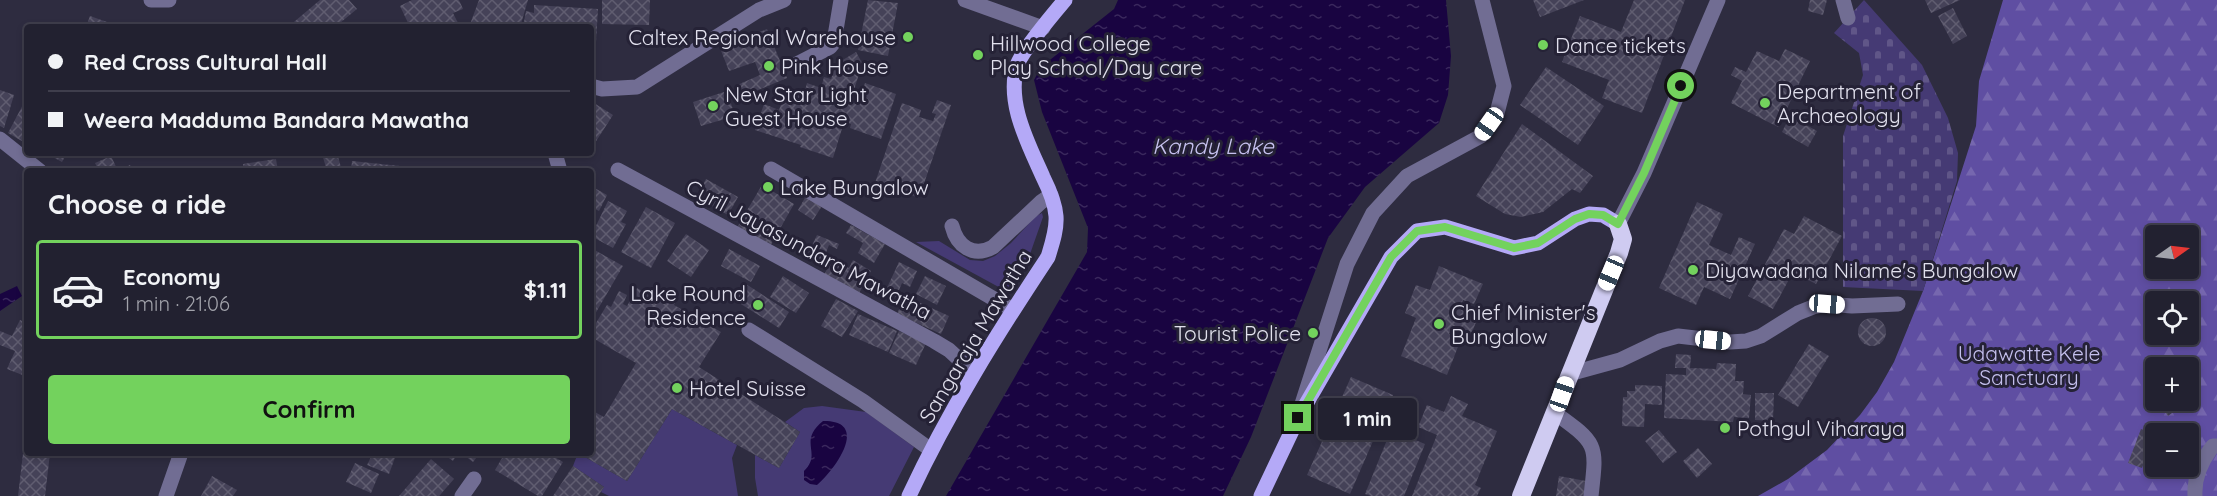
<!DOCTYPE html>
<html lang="en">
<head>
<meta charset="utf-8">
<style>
  :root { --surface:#222130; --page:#2e2e3c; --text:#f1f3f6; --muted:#a2a3ab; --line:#3f3e4c; --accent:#73d25d }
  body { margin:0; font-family:Quicksand,sans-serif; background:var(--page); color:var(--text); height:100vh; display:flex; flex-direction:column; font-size:22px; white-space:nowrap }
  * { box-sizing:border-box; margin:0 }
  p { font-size:20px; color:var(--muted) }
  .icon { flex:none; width:33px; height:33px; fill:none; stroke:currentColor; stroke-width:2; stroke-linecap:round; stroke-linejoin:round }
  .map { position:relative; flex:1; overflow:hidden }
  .drawer { position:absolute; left:24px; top:168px; width:570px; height:288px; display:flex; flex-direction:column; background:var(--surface); border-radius:6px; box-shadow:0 3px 9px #0003,0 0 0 2px var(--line) }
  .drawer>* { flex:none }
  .hud { position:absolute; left:24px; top:24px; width:570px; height:132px; border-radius:6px; box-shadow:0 3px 9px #0003,0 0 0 2px var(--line); display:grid; align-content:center; height:132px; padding:0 24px; background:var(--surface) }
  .needle { width:39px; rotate:76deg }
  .buttons { position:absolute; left:2145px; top:225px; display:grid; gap:12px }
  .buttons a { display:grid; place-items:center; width:54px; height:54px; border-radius:6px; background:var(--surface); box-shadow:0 3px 9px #0003,0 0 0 2px var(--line); font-size:30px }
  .end { position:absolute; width:27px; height:27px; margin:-14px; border:8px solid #73d25d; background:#111; box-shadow:0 0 0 3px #111 }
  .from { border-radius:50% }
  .bubble { position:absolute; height:42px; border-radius:6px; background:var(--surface); box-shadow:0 3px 9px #0003,0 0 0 2px var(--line); font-size:20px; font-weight:700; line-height:42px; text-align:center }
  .car { position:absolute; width:18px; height:36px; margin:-18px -9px; border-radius:8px; box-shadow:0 0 4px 2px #0007; background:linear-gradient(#fff 24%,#345 0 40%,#fff 0 76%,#345 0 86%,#fff 0) }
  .hud b { display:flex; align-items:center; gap:21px; height:57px; font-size:22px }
  .hud b+b { border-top:2px solid var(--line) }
  .hud i { width:15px; height:15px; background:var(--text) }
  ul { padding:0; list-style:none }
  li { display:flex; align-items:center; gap:18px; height:99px; margin:0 12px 9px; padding:0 12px; border:3px solid var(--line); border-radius:6px }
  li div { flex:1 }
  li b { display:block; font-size:22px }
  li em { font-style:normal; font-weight:700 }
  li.selected { border-color:var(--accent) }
  li>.icon { width:54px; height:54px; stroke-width:1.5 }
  h2 { padding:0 24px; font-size:27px; line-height:72px }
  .action { display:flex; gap:12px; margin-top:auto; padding:12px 24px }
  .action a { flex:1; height:69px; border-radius:6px; background:var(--accent); color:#111; font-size:24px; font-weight:700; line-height:69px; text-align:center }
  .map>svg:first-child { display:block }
</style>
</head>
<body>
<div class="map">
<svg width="2217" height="496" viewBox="0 0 2217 496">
  <defs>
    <pattern id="forest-firs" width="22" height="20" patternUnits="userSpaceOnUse" patternTransform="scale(1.5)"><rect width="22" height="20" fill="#5f4ea2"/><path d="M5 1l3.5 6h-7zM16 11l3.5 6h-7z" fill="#7667af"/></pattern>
    <pattern id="cemetery-stones" width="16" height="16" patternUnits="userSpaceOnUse" patternTransform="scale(1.5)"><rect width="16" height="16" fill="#453a74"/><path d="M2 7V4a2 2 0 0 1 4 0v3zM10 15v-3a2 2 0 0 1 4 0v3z" fill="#605688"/></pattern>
    <pattern id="water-ripples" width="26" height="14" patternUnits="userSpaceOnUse" patternTransform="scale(1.5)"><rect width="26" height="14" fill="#190441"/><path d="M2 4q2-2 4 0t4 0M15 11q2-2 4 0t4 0" fill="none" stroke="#3a285d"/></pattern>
    <pattern id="building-cross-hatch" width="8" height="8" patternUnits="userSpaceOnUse" patternTransform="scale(1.5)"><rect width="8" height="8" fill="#454258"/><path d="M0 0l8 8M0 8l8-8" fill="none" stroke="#605d70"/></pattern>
  </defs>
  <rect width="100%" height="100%" fill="#2e2c40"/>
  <path fill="#453a74" d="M1042,213L1043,217L1029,257L1006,291L916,242L939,241L970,260L983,261L995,256L1011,243L1036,216Z
    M822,406L866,412L914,447L889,496H758L755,478V455L779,468L800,432L785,422L804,408Z
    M672,409L737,445L732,458L738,496H609L601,492L604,487L573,466L578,453L627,481Z"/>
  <path fill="url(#forest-firs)" fill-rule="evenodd" d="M2003,0H2217V496H1758L1788,479L1827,450L1860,415L1877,392L1894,362L1923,291L1976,126L1979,81ZM2156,236H2188V268H2156ZM2156,302H2188V334H2156ZM2156,368H2188V400H2156ZM2156,434H2188V466H2156Z"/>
  <path fill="url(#cemetery-stones)" d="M1864,0L1922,65L1948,118L1958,153L1957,181L1923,291L1843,287V136L1863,75L1859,53L1834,33Z"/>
  <path fill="url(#water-ripples)" d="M1118,0H1446L1451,56L1448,95L1439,123L1365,187L1328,238L1251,437L1223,496H946L1087,252L1088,228L1042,112L1034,80L1041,67L1114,9Z
    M17,286L22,296L0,311V294Z
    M823,421C871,420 835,470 817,485L810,484L804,480V471C823,453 797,442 823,421Z"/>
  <path fill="url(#building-cross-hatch)" d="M320,0H349L357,9L335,27H288Z
    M412,0H459L463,9L453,13L460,27H410L400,6Z
    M479,0H528L520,27H469Z
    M602,0H650L649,25L602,24Z
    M868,0L898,3L888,56L858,50Z
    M1533,0H1584L1540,17Z
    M1634,0H1685L1642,113L1602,98L1609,80L1562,62L1580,16L1621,32Z
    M1810,0H1827L1823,15L1808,11Z
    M1925,0H1960L1931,13Z
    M534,5L598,9L596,42H591V27H523L526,11L534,13Z
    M1953,8L1967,36L1953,44L1938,16Z
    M90,16L121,27H86Z
    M767,29L787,78L739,98L735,86L760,75L755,62L729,71L720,48Z
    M1785,49L1810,61L1778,127L1731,103L1742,81L1731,75L1735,67L1746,72L1757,51L1779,61Z
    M856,52L866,70L859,74L854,90L862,93L865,83L896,94L881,139L850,128L851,124L844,122L833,158L800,147L801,145L755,130L764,104L779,110L787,89L804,94L807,83L821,88L824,77L831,79L836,64Z
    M1546,67L1604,106L1578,145L1520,105Z
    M0,90L14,95L4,128L0,126Z
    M727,91L735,116L701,126L693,102Z
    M27,97V144L8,133Z
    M937,100L951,105L919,198L875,183L902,103L921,110L919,117L933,121L936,114L932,113Z
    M594,103L613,115L593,146L591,144V108Z
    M1790,116L1817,131L1808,147L1782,132Z
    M1522,124L1593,176L1580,193L1572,189L1543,212L1521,217L1505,214L1476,196Z
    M45,153H67L62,162Z
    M326,153H337L342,171H327L322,154Z
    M111,156L118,171L130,165L133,171H99L95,163Z
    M276,159L278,171H244L243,164Z
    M352,161L419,168V171H351Z
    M706,179L738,197L728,215L696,197Z
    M762,185L794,204L769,248L736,229Z
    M591,186L607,195L599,211L591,207Z
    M806,196L822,206L813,220L798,210Z
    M608,201L627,211L621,222L626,224L613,248L591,236Z
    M1697,202L1723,214L1709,245L1731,255L1739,237L1755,244L1730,299L1704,287L1696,305L1659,288Z
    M646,207L675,223L651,268L621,252Z
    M1804,216L1842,236L1816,284L1793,272L1773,309L1748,296L1784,229L1794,234Z
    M851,225L885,244L874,263L858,253L863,243L846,233Z
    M686,234L709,250L691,277L667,261Z
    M817,235L839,244L837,249L829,245L823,260L808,254Z
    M591,248L623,266L591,321Z
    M729,249L760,266L751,282L721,266Z
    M832,259L849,268L853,260L871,271L859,293L824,275Z
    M899,262L917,271L910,287L902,283L896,297L885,292Z
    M1439,266L1483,284L1474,304L1463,300L1460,309L1478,317L1471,335L1452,327L1449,334L1461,339L1447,375L1401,356L1416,318L1405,313L1416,285L1430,290Z
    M783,276L809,293L796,313L770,297Z
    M925,276L946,286L937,305L916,294Z
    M746,284L789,312L779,328L736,301Z
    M637,288L654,298L658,290L676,300L674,305L721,332L699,367L800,432L779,468L672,409L627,481L578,453H591V410L604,417L636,363L591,337V331L607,305L611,307L619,291L627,295L623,304L627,306Z
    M905,296L949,316L941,334L897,314Z
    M836,299L858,311L842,337L821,326Z
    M858,314L897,331L888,352L849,335Z
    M1858 332a14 14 0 1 1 28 0a14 14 0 1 1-28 0Z
    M20,320L27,323V370L25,376L7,369L15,351L0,345V331L12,336Z
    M899,331L926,343L916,365L889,353Z
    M1809,344L1829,356L1798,407L1778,395Z
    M1676,354L1691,355L1690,368L1716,369L1717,363L1736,364L1735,381H1744L1743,394L1751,395L1749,418L1734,417L1733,422L1664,418L1666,374L1686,375V368H1675Z
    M2156,372V399L2143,382Z
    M1351,377L1393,395L1350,494L1307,475Z
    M1635,385L1662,386V405L1645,404L1644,427L1622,426L1623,397H1627V391H1635Z
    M2188,391L2193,397L2168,416L2157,400H2188Z
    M1755,393H1774L1773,421L1755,420Z
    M1451,396L1468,404L1462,416L1497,431L1475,485L1481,488L1477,496H1412L1437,435L1418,427L1427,405L1444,412Z
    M2141,429L2155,434L2142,468L2128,463Z
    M1391,430L1425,444L1404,496H1371L1365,494Z
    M1659,430L1677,452L1663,463L1645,441Z
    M24,445H27V453H50L45,496H18Z
    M1698,448L1712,464L1697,478L1683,461Z
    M391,453L396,455L389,474L367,465L373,453Z
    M442,453H458L453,461Z
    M461,453H480L473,462Z
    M505,453H548L563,462L542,496H538L495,470Z
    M431,459L454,479L439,496H399Z
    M355,463L379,474L371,493L346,482Z
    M573,466L604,487L598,496H553Z
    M212,476L237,490L233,496H201Z
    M1559,476L1586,481L1584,496H1556Z"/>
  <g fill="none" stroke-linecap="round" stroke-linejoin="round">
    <path stroke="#716d93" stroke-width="15" d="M151,0H169
      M965,0L1043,28
      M1843,0L1848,18
      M797,64L830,47L834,42L841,0
      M591,86L602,89L637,87L759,10L784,0
      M0,139L40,171
      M555,153L560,171
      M771,169L1013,310
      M618,170L934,341L949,350L974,373
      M1618,224L1644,173L1718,0
      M952,226C957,246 973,258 993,247L1041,202L1051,195
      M749,330L863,401L931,450
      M1569,374L1620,360L1660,341L1678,336L1730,342L1746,341L1761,336L1798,313L1813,307L1827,304L1852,306L1898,304
      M1301,407L1347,264L1373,213L1407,176L1481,136L1497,113L1504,86L1482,0
      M1555,413C1598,444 1597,444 1591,496
      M166,496L181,453
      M462,496L474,479
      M2195,496C2194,478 2202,460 2213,446H2217"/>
    <path stroke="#b4a9f7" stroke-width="15" d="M909,496C948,412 997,334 1048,257C1052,244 1057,230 1056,216C1055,203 1049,189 1043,177C1028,143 1005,101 1018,63C1024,49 1054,13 1065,0
      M1261,496L1298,418L1391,257L1417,231L1445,227L1514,248L1538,243L1575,219L1589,214L1603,215L1618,224"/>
    <path stroke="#cfcbf1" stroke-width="18" d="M1521,496L1619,253L1623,239L1618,224"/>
  </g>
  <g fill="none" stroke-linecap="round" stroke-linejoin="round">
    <path stroke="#73d25d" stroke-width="8" d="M1298,418L1391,257L1417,231L1445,227L1514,248L1538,243L1575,219L1589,214L1603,215L1618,224L1644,173L1681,86"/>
  </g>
  <g fill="#73d25d" stroke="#252236" stroke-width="2">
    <circle cx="908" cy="37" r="6"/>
    <circle cx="1543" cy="45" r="6"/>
    <circle cx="978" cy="55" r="6"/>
    <circle cx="769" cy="66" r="6"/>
    <circle cx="1765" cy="103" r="6"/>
    <circle cx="713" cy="106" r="6"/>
    <circle cx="768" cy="187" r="6"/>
    <circle cx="1693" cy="270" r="6"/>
    <circle cx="758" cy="305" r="6"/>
    <circle cx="1439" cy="324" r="6"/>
    <circle cx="1313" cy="333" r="6"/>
    <circle cx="677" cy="388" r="6"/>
    <circle cx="1725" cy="428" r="6"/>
  </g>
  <g text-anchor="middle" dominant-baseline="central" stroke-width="6" stroke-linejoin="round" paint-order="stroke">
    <g font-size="21" fill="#e2e1ee" stroke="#252236" text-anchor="start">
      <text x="896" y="37" text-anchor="end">Caltex Regional Warehouse</text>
      <text x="990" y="43">Hillwood College<tspan x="990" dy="24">Play School/Day care</tspan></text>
      <text x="1555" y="45">Dance tickets</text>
      <text x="781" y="66">Pink House</text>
      <text x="1777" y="91">Department of<tspan x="1777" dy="24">Archaeology</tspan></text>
      <text x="725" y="94">New Star Light<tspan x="725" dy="24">Guest House</tspan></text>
      <text x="780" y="187">Lake Bungalow</text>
      <text x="1705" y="270">Diyawadana Nilame's Bungalow</text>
      <text x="746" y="293" text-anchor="end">Lake Round<tspan x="746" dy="24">Residence</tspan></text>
      <text x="1451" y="312">Chief Minister's<tspan x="1451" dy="24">Bungalow</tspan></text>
      <text x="1301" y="333" text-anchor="end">Tourist Police</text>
      <text x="689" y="388">Hotel Suisse</text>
      <text x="1737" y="428">Pothgul Viharaya</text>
    </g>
    <g font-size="21" fill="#e2e1ee" stroke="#252236">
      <text transform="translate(809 249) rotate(28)">Cyril Jayasundara Mawatha</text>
      <text transform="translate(975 336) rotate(-59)">Sangaraja Mawatha</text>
    </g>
    <g font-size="21" fill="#c4bfed" stroke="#252236">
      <text x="2029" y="353">Udawatte Kele<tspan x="2029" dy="24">Sanctuary</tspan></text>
    </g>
    <g font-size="22" font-style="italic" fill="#c6c1ef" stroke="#252236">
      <text x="1213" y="146">Kandy Lake</text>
    </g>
  </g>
</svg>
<div class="buttons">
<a><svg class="needle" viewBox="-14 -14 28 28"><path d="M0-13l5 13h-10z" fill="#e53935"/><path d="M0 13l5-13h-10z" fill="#a2a3ab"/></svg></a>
<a><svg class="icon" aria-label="locate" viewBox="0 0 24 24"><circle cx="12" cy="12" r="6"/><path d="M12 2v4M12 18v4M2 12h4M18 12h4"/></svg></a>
<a>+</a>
<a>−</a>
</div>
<i class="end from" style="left:1681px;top:86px"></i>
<i class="end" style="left:1298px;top:418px"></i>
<div class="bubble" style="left:1318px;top:398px;width:99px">1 min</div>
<i class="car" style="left:1489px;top:124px;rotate:215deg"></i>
<i class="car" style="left:1611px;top:273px;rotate:203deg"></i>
<i class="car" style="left:1827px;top:304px;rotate:94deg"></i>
<i class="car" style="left:1713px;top:340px;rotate:96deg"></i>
<i class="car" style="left:1562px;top:394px;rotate:19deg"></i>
<div class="hud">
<b><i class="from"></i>Red Cross Cultural Hall</b>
<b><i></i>Weera Madduma Bandara Mawatha</b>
</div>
<section class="drawer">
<h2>Choose a ride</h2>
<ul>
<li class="selected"><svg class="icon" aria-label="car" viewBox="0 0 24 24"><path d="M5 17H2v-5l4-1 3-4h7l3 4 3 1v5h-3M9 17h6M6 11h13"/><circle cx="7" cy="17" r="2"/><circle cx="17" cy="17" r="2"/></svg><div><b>Economy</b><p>1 min · 21:06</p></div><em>$1.11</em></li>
</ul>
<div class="action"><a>Confirm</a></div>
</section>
</div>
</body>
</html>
